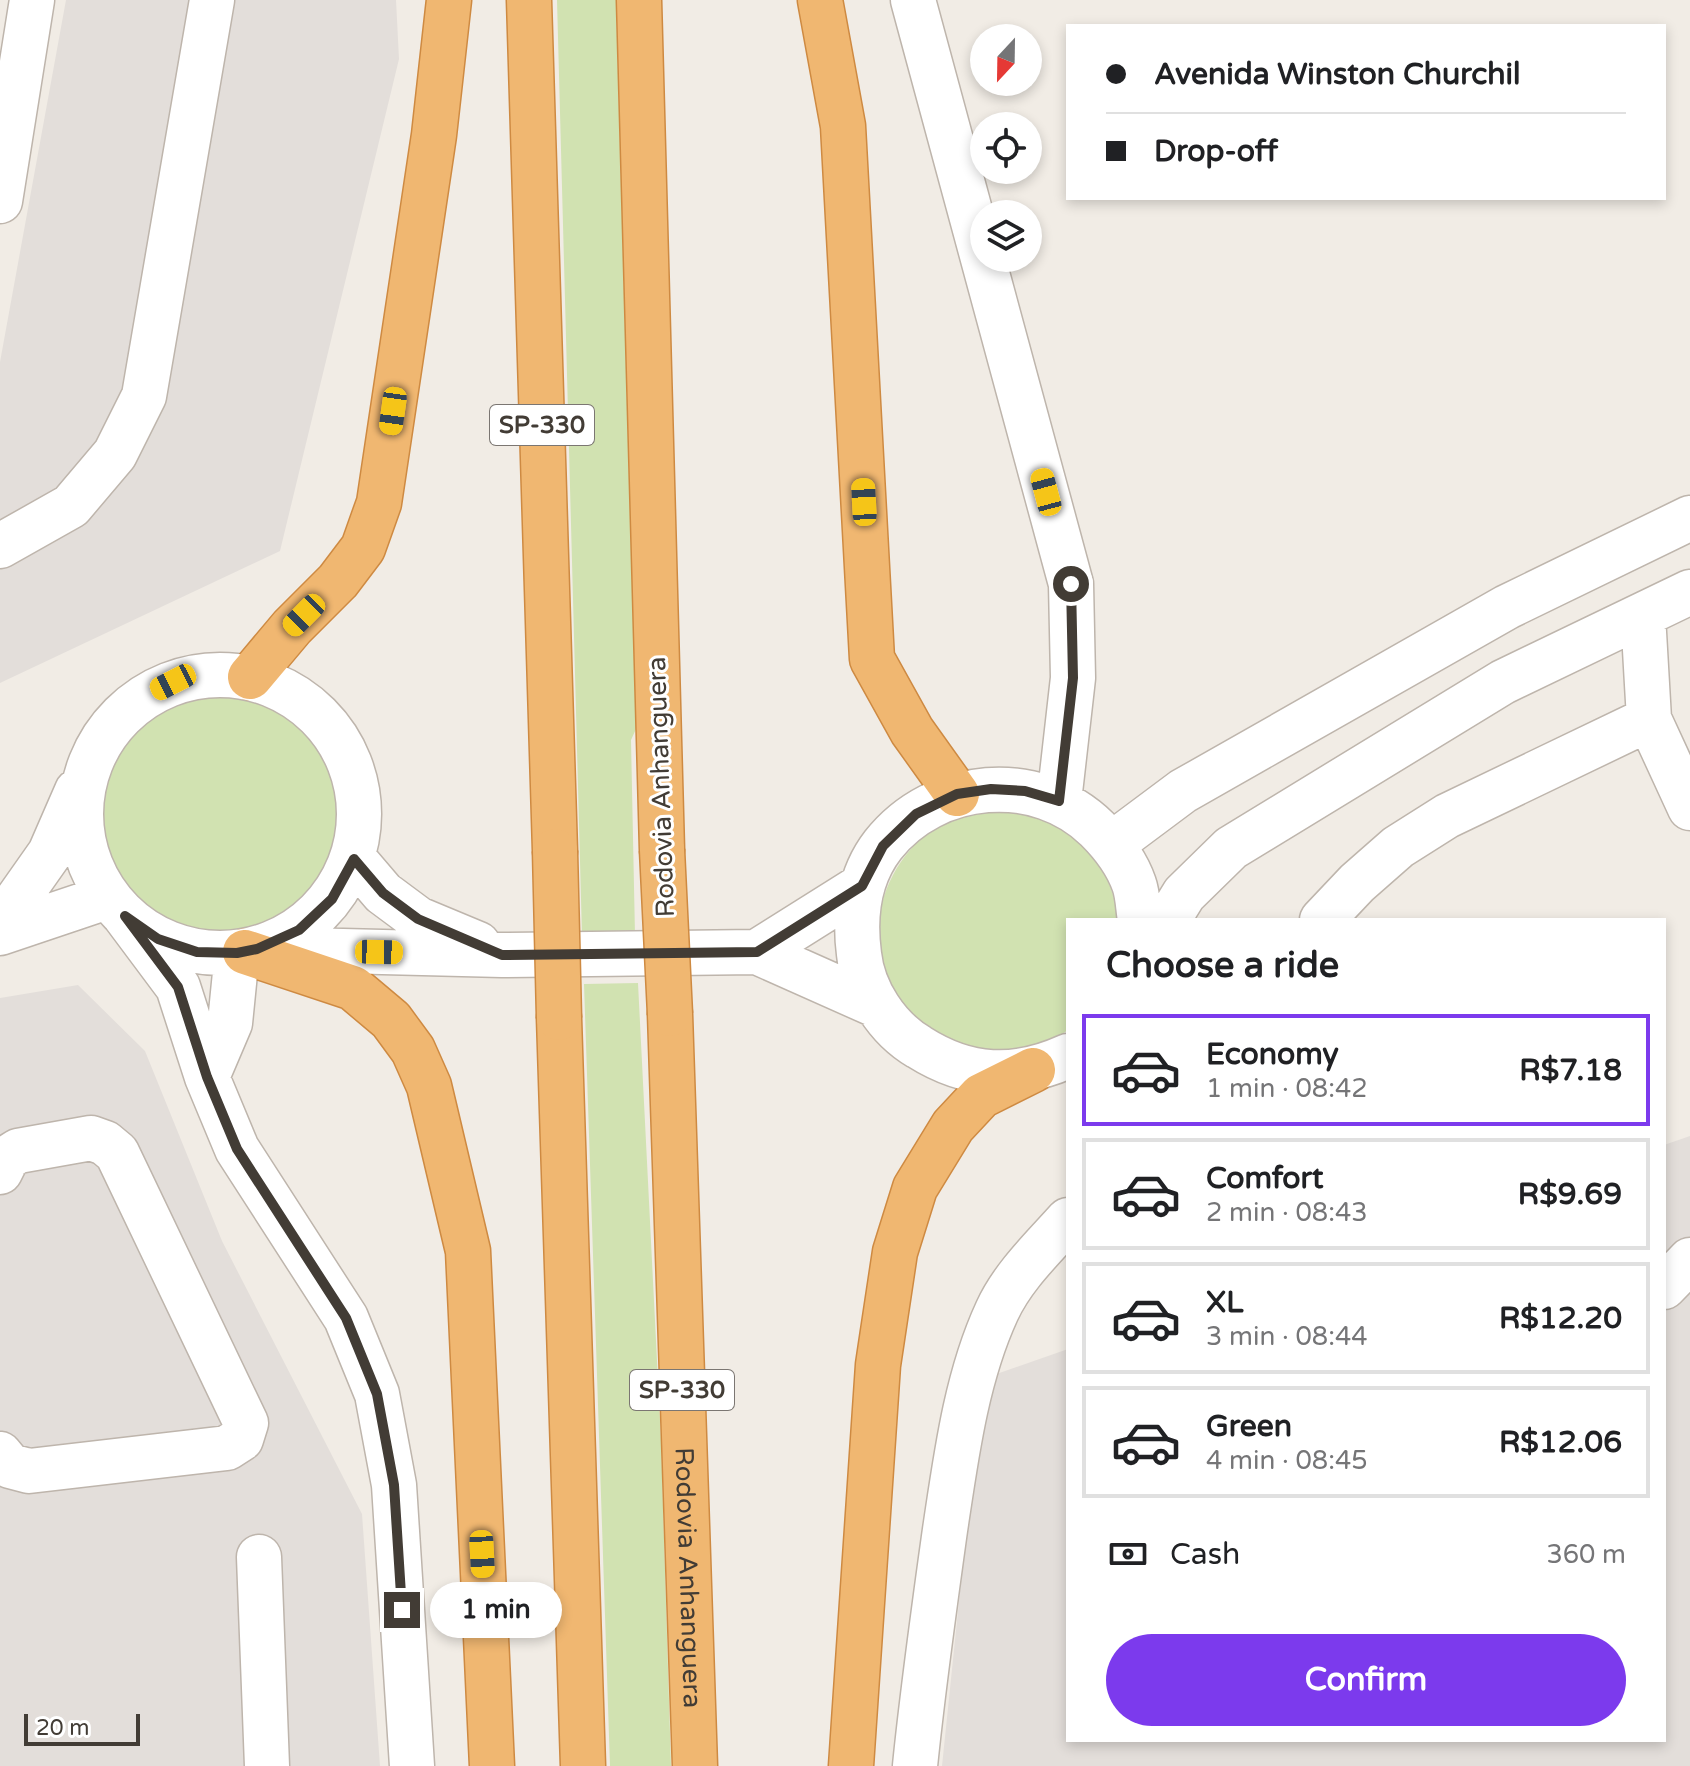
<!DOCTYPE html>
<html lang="en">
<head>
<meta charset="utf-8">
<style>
  :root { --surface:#fff; --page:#f6f6f6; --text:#202124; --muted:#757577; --line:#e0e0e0; --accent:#7c3aed }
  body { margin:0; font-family:"Varela Round",sans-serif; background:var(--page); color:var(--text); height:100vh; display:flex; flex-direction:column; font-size:30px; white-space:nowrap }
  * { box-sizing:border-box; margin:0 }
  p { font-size:26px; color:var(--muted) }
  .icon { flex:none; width:44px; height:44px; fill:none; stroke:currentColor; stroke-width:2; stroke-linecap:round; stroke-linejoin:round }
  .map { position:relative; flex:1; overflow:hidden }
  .side { position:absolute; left:1066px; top:918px; width:600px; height:824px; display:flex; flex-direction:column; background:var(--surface); border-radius:0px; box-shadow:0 4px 12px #0003 }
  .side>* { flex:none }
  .guide { position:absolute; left:1066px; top:24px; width:600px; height:176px; border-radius:0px; box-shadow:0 4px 12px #0003; display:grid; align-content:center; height:176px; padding:0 40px; background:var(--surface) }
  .needle { width:52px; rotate:202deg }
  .buttons { position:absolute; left:970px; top:24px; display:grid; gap:16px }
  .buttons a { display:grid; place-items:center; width:72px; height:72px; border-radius:50%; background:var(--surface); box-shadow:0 4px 12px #0003; font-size:40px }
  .scale { position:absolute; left:24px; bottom:20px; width:116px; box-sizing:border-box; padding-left:8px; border:4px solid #423c35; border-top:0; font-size:22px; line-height:28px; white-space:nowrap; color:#423c35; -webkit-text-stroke:6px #fff; paint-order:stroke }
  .end { position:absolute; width:36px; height:36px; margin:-18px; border:10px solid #423c35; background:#fff; box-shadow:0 0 0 4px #fff }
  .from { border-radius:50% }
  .bubble { position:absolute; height:56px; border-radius:28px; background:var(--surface); box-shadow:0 4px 12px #0003; font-size:26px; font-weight:700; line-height:56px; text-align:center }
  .car { position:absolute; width:24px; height:48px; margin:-24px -12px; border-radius:10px; box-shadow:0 0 6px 2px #0007; background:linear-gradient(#f5c518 24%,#345 0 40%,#f5c518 0 76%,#345 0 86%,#f5c518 0) }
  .guide b { display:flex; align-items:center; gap:28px; height:76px; font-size:30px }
  .guide b+b { border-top:2px solid var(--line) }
  .guide i { width:20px; height:20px; background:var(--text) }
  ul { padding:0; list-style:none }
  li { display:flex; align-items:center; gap:24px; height:112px; margin:0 16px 12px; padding:0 24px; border:4px solid var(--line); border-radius:0px }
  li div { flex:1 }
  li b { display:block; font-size:30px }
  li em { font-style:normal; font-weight:700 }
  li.active { border-color:var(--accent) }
  li>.icon { width:72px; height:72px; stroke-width:1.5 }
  h2 { padding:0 40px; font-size:36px; line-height:96px }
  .pay { display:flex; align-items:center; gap:20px; height:88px; padding:0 40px; font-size:30px }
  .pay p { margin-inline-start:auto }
  .cta { display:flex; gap:16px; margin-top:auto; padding:16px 40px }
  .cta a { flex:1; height:92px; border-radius:48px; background:var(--accent); color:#fff; font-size:32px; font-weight:700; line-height:92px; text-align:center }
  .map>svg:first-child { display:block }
</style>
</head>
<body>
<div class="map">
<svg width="1690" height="1766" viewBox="0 0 1690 1766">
  <rect width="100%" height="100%" fill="#f1ece5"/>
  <path fill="#e3deda" d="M66,0H396L399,59L280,551L0,683V362Z
    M78,985L145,1051L222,1241L362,1514L380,1766H0V998Z
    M1690,1136V1766H942L982,1379L1068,1349V1740H1664V1145Z"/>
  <path fill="#d1e2b1" d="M557,0H616L636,729L631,740L635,935L582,936Z
    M101 816a121 121 0 1 1 242 0a121 121 0 1 1-242 0Z
    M1003,810C1014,813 1028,814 1039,818C1084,833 1114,874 1118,920H1068V1030C1047,1046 1020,1052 994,1051C906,1046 851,954 893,875C902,858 916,840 933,830C956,817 977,814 1003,810Z
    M638,983L661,1440L671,1766H610L584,984Z"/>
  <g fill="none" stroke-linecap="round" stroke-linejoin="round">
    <defs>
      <path id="minor" d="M913,0L1071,584L1073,678L1059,801
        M0,201L32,0
        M0,546L71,506L115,454L144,396L212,0
        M1643,615L1649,719L1690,808
        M81 814a139 139 0 1 1 278 0a139 139 0 1 1-278 0Z
        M1112,844L1183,791L1507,607L1690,518
        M354,859L383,893L418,919L478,944
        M125,916L178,987L207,1077L237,1149L346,1318L377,1394L394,1485L412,1766
        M1168,920L1184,894L1231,848L1503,682L1690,592
        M1322,920L1357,883L1398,847L1447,816L1649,719
        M0,924L50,853L77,791
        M0,933L107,897
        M263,949L502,955L757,952L876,1005
        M757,952L862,886
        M1068,1056C1015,1080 968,1078 919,1047C887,1028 863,991 859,954C854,916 859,876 883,845C935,779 1037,770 1097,829C1112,844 1127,864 1134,884C1138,895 1138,909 1140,920
        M207,1077L230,1023L237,953
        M0,1172L7,1158L18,1151L91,1138L105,1143L117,1153L246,1423L241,1439L227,1448L29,1471L10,1466L0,1454
        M1664,1287L1690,1260
        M259,1557L267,1766
        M915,1766C923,1687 934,1609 945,1530C956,1457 966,1378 997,1311C1013,1276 1043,1248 1068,1220"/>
      <g id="highway">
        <path d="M529,0L555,851"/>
        <path d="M639,0L662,850"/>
        <path d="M820,0L843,126L872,659L912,731L957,794"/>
        <path d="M250,677L292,627L338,581L363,548L379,503L434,135L449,0"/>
        <path d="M245,952L353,988L391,1020L413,1050L429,1086L468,1251L492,1766"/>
        <path id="s1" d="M670,1014L695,1766"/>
        <path d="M559,1018L583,1766"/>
        <path d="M851,1766L878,1365L895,1252L915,1188L953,1126L981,1096L1033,1070"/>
      </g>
    </defs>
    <use href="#minor" stroke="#beb5ac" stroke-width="47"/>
    <use href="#highway" stroke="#ce8a42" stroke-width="47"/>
    <use href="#minor" stroke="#fff" stroke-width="44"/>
    <use href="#highway" stroke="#f0b771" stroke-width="44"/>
    <defs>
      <path id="highway-bridge" d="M662,850L670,1014
        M555,851L559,1018"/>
    </defs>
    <use href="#highway-bridge" stroke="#ce8a42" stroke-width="47" stroke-linecap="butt"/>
    <use href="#highway-bridge" stroke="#f0b771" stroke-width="44"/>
  </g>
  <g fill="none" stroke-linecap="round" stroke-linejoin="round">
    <path stroke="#423c35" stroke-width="10" d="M402,1610L394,1485L377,1394L346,1318L237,1149L207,1077L178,987L125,916L158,939L197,952L237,953L257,949L299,930L332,899L354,859L383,893L418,919L502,955L757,952L862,886L883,846L916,814L957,794L991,789L1025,791L1059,801L1073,678L1071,584"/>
  </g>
  <g text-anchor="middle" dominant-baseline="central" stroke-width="6" stroke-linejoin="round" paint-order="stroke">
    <g fill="#fff" stroke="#7b7672" stroke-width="2">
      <rect x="490" y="405" width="104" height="40" rx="6"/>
      <rect x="630" y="1370" width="104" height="40" rx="6"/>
    </g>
    <g font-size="24" font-weight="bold" fill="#423c35">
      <text x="542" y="425">SP-330</text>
      <text x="682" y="1390">SP-330</text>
    </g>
    <g font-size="26" fill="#423c35" stroke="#fff">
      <text transform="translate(661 787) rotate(-92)">Rodovia Anhanguera</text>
      <text stroke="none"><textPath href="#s1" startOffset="564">Rodovia Anhanguera</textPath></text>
    </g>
  </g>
</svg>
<div class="buttons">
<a><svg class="needle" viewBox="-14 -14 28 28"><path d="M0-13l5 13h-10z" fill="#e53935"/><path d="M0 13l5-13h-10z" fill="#757577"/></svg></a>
<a><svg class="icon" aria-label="locate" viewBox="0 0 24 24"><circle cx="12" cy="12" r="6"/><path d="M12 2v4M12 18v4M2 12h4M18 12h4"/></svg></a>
<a><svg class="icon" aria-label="layers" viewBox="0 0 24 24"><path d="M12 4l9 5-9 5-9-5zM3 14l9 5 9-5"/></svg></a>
</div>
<div class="scale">20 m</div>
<i class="end from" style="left:1071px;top:584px"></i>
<i class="end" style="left:402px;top:1610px"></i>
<div class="bubble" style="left:430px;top:1582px;width:132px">1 min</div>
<i class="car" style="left:393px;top:411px;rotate:188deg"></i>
<i class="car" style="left:1046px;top:492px;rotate:345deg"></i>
<i class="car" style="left:864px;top:502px;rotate:357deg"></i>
<i class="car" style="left:304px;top:615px;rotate:225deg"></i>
<i class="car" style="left:173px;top:682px;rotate:243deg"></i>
<i class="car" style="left:379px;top:952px;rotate:91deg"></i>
<i class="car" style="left:482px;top:1554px;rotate:177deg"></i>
<div class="guide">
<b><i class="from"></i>Avenida Winston Churchil</b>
<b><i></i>Drop-off</b>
</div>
<section class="side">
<h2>Choose a ride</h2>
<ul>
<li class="active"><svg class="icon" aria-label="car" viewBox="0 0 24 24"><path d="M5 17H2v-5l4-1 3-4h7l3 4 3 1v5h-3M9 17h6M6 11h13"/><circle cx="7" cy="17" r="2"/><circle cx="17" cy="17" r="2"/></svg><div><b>Economy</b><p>1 min · 08:42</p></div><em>R$7.18</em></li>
<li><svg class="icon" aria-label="car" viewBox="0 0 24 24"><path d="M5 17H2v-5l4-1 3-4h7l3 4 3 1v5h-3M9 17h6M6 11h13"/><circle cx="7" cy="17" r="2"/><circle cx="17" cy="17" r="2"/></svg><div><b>Comfort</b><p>2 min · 08:43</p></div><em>R$9.69</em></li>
<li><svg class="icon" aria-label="car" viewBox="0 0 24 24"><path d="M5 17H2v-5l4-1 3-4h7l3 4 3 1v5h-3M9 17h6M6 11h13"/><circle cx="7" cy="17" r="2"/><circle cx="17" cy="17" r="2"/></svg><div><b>XL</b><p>3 min · 08:44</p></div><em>R$12.20</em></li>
<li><svg class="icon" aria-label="car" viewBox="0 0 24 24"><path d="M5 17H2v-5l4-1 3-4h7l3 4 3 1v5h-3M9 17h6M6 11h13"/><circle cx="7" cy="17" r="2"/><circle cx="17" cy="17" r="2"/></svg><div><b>Green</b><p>4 min · 08:45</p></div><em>R$12.06</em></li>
</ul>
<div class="pay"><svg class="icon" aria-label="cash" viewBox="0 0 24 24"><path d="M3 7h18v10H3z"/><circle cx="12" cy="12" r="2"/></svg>Cash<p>360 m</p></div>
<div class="cta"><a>Confirm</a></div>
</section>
</div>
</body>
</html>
